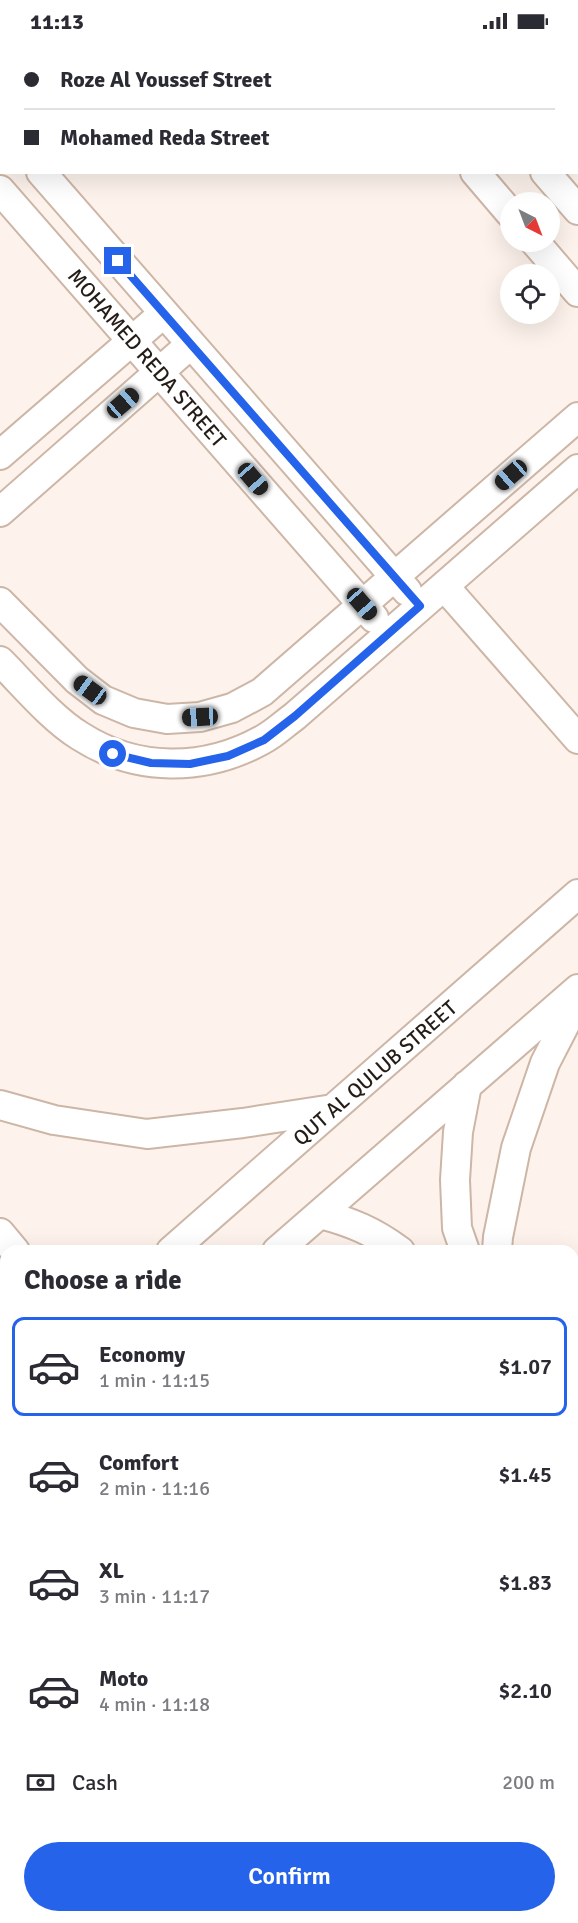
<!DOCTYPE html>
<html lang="en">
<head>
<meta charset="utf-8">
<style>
  :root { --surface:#fff; --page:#f7f7f7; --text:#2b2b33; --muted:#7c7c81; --line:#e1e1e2; --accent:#2563eb }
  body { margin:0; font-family:Signika,sans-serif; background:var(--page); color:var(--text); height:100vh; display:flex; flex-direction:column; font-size:22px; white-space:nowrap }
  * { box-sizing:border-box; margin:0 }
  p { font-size:20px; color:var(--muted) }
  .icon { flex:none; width:33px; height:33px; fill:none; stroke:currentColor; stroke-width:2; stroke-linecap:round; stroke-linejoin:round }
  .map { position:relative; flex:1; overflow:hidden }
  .drawer { position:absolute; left:0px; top:1203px; width:579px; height:678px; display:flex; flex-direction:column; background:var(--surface); border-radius:18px 18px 0 0; box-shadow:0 6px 24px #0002 }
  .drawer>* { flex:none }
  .top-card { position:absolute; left:0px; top:0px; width:579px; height:132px; box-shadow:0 6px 24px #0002; display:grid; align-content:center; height:132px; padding:0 24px; background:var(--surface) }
  .needle { width:39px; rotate:138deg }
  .controls { position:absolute; left:500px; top:150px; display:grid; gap:12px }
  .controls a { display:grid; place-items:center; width:60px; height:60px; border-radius:50%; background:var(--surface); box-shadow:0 6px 24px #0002; font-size:30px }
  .end { position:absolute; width:27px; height:27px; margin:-14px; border:8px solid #2563eb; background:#fff; box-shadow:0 0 0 3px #fff }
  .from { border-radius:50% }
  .car { position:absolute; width:18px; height:36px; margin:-18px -9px; border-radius:8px; box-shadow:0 0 4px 2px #0007; background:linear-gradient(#222 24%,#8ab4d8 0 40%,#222 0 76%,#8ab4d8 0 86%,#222 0) }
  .top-card b { display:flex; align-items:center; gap:21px; height:57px; font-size:22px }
  .top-card b+b { border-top:2px solid var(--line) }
  .top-card i { width:15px; height:15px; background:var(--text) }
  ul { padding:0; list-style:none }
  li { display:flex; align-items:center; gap:18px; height:99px; margin:0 12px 9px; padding:0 12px; border:3px solid transparent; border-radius:12px }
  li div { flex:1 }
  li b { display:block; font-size:22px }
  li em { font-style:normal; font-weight:600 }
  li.selected { border-color:var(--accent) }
  li>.icon { width:54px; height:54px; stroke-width:1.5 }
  h2 { padding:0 24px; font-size:27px; line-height:72px }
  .pay { display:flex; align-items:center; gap:15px; height:66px; padding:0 24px; font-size:22px }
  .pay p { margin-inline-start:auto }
  .primary-button { display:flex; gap:12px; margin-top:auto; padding:12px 24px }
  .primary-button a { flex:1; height:69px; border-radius:36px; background:var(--accent); color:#fff; font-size:24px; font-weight:600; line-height:69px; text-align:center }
  .status { display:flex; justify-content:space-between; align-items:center; height:42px; padding:0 30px; background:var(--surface); direction:ltr }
  .status svg { height:16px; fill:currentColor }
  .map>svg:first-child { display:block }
</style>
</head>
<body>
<div class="status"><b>11:13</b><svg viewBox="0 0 49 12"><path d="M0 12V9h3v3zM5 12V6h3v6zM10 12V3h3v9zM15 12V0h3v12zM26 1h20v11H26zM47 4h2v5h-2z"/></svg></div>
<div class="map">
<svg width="578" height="1881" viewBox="0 0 578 1881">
  <rect width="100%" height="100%" fill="#fdf3ec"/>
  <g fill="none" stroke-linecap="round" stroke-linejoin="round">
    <defs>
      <path id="minor" d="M362,0L363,2
        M433,0L434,2
        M0,84L2,85
        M41,130L407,549
        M475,130L510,171
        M545,130L578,168
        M0,148L374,576
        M535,200L578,250
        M0,413L164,271
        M0,470L191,302
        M444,544L578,697
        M0,560L77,638L103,658L134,671L167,677L200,675L232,666L262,650L578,375
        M0,619C24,643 51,676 80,694C136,730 204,730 262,698C274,692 284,682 295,674L578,427
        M0,1063L54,1078L147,1092L243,1081L333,1067
        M320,1172C351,1180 373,1189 400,1209
        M0,1191L15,1209
        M171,1209L578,852
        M277,1209L578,947
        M465,1209L457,1186L455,1138L458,1090L467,1043
        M497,1209L498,1195L516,1106L545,1021L578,957
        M0,1333L6,1341
        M573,1495L578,1502
        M573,1563L578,1568
        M0,1857L6,1862
        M19,1875L23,1881
        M247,1875L249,1881
        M328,1875L330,1881
        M489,1875L506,1881
        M95,1881L109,1875"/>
    </defs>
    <use href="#minor" stroke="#cdb6a6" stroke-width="32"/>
    <use href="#minor" stroke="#fff" stroke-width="28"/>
  </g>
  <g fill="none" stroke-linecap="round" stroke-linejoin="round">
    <path stroke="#2563eb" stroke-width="8" d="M113,712L151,721L190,722L228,714L264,698L295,674L420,564L118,219"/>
  </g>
  <g text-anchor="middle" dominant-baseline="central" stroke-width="4.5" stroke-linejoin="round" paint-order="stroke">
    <g font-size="21" fill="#241c16" stroke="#fff">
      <text transform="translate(147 316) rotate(49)">MOHAMED REDA STREET</text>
      <text transform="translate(375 1031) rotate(-41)">QUT AL QULUB STREET</text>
    </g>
  </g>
</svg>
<div class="controls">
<a><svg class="needle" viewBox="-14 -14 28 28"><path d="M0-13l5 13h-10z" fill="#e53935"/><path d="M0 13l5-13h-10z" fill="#7c7c81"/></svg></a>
<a><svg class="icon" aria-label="locate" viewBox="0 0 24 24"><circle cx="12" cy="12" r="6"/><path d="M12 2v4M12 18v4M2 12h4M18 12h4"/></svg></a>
</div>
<i class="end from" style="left:113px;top:712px"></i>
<i class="end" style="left:118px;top:219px"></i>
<i class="car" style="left:123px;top:361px;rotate:49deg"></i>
<i class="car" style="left:511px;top:433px;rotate:229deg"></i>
<i class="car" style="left:253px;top:437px;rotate:139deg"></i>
<i class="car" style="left:362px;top:562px;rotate:139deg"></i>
<i class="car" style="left:90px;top:648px;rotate:306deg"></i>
<i class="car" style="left:200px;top:675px;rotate:267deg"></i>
<div class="top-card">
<b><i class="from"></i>Roze Al Youssef Street</b>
<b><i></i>Mohamed Reda Street</b>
</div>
<section class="drawer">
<h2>Choose a ride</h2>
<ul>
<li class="selected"><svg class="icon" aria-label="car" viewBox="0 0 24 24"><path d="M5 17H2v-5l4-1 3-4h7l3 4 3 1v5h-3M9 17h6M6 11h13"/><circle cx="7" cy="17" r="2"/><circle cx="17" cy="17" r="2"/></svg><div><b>Economy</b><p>1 min · 11:15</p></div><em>$1.07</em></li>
<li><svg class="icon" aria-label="car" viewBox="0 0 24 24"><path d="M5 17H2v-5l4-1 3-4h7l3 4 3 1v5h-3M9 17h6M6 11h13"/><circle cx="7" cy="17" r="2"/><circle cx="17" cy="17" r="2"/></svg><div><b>Comfort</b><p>2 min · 11:16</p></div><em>$1.45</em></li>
<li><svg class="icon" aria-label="car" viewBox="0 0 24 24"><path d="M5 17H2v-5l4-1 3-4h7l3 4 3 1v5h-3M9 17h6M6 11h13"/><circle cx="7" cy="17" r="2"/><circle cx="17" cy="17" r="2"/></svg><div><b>XL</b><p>3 min · 11:17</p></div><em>$1.83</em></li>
<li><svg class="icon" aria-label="car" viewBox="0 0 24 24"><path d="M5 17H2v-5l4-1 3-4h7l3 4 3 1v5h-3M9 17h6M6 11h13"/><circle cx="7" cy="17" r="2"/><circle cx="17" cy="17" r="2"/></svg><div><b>Moto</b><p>4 min · 11:18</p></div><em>$2.10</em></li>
</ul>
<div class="pay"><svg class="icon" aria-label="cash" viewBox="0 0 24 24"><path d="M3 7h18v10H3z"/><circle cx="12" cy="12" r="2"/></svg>Cash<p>200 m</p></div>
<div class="primary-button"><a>Confirm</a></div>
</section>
</div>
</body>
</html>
